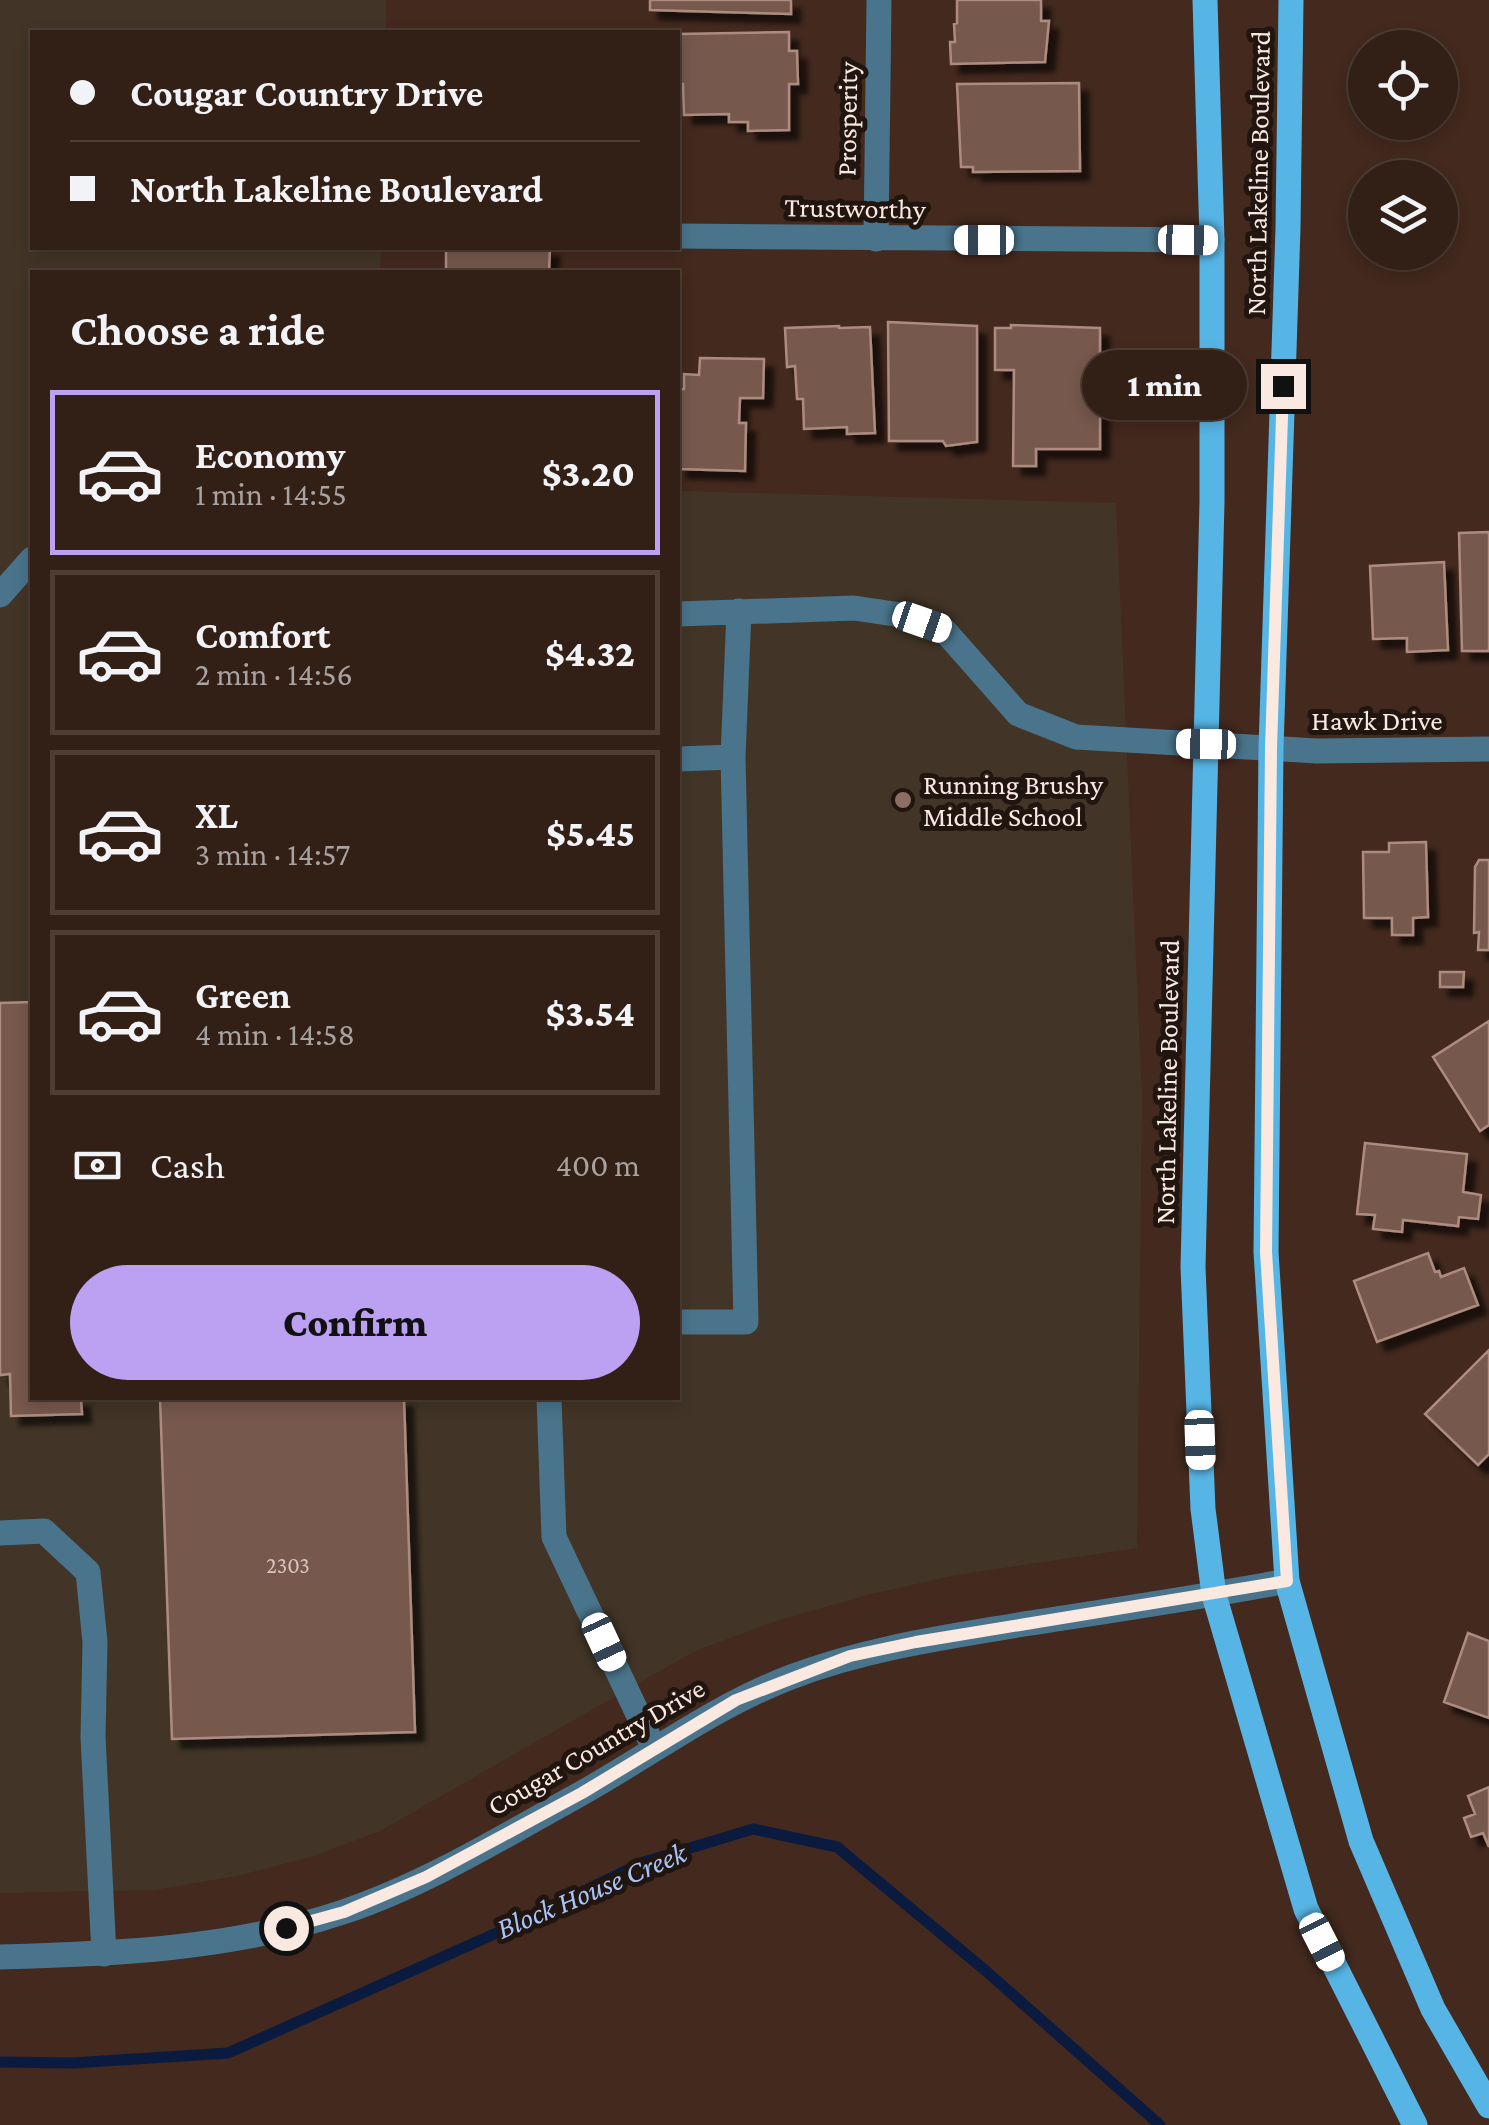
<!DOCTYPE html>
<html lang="en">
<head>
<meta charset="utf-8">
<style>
  :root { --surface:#321f16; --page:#3d2c23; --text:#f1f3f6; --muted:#a8a2a1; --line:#4d3d35; --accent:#bca0f2 }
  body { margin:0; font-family:"Crimson Pro",serif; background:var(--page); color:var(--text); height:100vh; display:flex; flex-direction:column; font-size:38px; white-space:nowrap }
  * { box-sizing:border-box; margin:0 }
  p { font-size:32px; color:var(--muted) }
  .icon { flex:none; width:55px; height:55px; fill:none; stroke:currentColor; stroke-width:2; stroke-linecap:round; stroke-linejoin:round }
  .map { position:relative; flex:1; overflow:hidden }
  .panel { position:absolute; left:30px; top:270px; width:650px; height:1130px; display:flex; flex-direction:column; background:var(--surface); border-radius:0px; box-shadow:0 5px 15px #0003,0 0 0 2px var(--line) }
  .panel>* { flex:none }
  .hud { position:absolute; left:30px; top:30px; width:650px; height:220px; border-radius:0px; box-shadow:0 5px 15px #0003,0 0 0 2px var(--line); display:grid; align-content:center; height:220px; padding:0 40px; background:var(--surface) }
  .buttons { position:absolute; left:1348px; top:30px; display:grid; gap:20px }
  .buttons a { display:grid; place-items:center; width:110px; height:110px; border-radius:50%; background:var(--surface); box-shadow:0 5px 15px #0003,0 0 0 2px var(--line); font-size:50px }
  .end { position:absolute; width:45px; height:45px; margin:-22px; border:12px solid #fae9e1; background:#111; box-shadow:0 0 0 5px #111 }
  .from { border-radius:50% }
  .bubble { position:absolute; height:70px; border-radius:35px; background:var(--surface); box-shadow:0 5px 15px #0003,0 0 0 2px var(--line); font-size:32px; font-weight:800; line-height:70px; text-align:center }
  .car { position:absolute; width:30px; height:60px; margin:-30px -15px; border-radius:12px; box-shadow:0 0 8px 2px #0007; background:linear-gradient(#fff 24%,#345 0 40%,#fff 0 76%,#345 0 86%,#fff 0) }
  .hud b { display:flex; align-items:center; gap:35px; height:95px; font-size:38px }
  .hud b+b { border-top:2px solid var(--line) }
  .hud i { width:25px; height:25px; background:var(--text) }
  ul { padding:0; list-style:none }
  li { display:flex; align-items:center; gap:30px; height:165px; margin:0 20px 15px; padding:0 20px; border:5px solid var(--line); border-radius:0px }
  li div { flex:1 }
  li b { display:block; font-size:38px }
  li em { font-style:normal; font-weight:800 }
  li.active { border-color:var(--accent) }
  li>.icon { width:90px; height:90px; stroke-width:1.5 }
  h2 { padding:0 40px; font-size:45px; line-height:120px }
  .pay { display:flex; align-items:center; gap:25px; height:110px; padding:0 40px; font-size:38px }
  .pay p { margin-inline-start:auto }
  .action { display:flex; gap:20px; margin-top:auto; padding:20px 40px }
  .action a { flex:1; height:115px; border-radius:60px; background:var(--accent); color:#111; font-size:40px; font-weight:800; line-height:115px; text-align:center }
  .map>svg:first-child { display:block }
</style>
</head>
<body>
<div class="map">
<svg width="1489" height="2125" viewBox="0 0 1489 2125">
  <defs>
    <filter id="shadow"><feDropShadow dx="9" dy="9" stdDeviation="2.5" flood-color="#0009"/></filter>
  </defs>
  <rect width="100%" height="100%" fill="#43291e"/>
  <path fill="#423527" d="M0,0H386V32H32V248H381L380,272H32V1398H678V491L1116,503L1142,1097L1137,1548L956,1575L871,1594L779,1620L695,1651L380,1831L310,1857L241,1875L155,1890L0,1893Z"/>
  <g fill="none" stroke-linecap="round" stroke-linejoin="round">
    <path stroke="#0a1b3f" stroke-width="11" d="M0,2062L73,2063L228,2053L501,1931L644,1862L753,1829L837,1847L986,1971L1160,2125"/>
  </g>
  <path fill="#76584d" stroke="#ad8c7f" stroke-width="2.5" filter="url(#shadow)" d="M650,0H791V14L650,10Z
    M957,0H1041V21H1049L1045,62L951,64L950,42H955L954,24L957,23Z
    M789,32V51H797L798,84H789V130L748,131V122H729V114L684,115L683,84H678V34Z
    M1079,83L1080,171L973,172V167H961L957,84Z
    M446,248H550L549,272H446Z
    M888,322L977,326V442L946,446L943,441H889Z
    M1011,325L1100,328V449H1036V466H1013L1014,370H995V328H1011Z
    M839,326V328L870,327L875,433L847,434V427L804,429L803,399H797L795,366L787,367L785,328Z
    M700,358L764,359L763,398H740L739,423H746L745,471L678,469V390L684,389V374L699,375Z
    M1489,532V651H1462L1459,533Z
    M1444,562L1448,650L1407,652V638L1373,639L1370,566Z
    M1426,842L1428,917L1413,918V935H1392V918H1364L1363,852H1389V843Z
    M1479,860H1489V950H1478L1479,932L1474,933L1475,867Z
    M1440,972H1464L1463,987H1440Z
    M32,1002V1398H81L82,1414L11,1416L10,1374L0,1375V1003Z
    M1489,1021V1125L1480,1131L1433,1057Z
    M1365,1143L1467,1154L1463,1192L1481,1195L1478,1219L1459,1217L1458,1226L1403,1220L1402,1232L1373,1229L1375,1215L1357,1214Z
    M1428,1253L1435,1272L1439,1271L1441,1277L1464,1268L1478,1305L1377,1342L1354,1281Z
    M1489,1350V1454L1478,1465L1425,1414Z
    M160,1398H404L415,1732L172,1739Z
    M1468,1633L1489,1641V1718L1444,1702Z
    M1489,1787V1847L1483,1833L1471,1837L1464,1818L1475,1814L1468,1796Z"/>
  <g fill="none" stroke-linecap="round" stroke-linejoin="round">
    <path stroke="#49748b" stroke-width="25" d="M678,236L1212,240
      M876,239L879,0
      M0,595L32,559
      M678,614L854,608L901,615L944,630L1018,714L1076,737L1317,751L1489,749
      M678,759L733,757
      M678,1322H746L733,757L739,611
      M549,1398L554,1537L654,1748
      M0,1533L44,1531L88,1572L95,1642L93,1737L104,1954
      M0,1957C115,1954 233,1949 343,1912C424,1885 499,1839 573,1798C646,1758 712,1707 791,1677C864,1649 941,1638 1018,1625C1108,1611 1198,1598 1287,1581"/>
    <path stroke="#57b5e5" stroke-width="25" d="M1205,0L1212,240V502L1193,1267L1203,1509L1214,1595L1306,1909L1415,2125
      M1291,0L1288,228L1271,748L1266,1252L1287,1581L1361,1841L1433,2009L1489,2106"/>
  </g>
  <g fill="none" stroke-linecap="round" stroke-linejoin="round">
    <path stroke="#fae9e1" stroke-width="12" d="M286,1928L344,1912L426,1877L582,1793L736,1700L850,1656L916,1642L1287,1581L1266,1252L1271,748L1283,386"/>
  </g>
  <circle fill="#8d6e63" stroke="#211510" stroke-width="4" cx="903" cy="800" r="10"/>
  <g text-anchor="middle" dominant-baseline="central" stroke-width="10" stroke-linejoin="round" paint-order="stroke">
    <g font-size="22" fill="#d9c5bc">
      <text x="288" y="1565">2303</text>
    </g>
    <g font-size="28" fill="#fae9e1" stroke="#211510">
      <text transform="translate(847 119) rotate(-89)">Prosperity</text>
      <text transform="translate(1258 173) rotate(-89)">North Lakeline Boulevard</text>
      <text transform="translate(855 208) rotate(1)">Trustworthy</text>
      <text x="1377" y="720">Hawk Drive</text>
      <text transform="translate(1167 1082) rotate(-89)">North Lakeline Boulevard</text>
      <text transform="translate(596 1747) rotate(-30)">Cougar Country Drive</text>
    </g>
    <g font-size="28" fill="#fae9e1" stroke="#211510" text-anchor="start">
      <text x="923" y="784">Running Brushy<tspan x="923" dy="32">Middle School</tspan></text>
    </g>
    <g font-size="30" font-style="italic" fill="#a8c4fa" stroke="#211510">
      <text transform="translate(591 1890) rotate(-23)">Block House Creek</text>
    </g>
  </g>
</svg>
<div class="buttons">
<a><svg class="icon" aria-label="locate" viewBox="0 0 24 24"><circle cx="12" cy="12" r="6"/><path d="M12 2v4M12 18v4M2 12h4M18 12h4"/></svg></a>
<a><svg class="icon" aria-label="layers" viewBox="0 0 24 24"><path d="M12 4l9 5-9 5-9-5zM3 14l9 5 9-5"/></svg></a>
</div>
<i class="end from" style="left:286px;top:1928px"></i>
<i class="end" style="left:1283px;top:386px"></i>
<div class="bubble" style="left:1082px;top:350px;width:165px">1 min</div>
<i class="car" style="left:984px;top:240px;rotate:270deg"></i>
<i class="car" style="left:1188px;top:240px;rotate:91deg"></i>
<i class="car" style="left:922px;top:622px;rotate:109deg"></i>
<i class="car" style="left:1206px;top:744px;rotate:271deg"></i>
<i class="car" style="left:1200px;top:1440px;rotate:178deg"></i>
<i class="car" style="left:604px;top:1642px;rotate:155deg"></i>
<i class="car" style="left:1322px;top:1942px;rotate:153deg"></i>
<div class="hud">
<b><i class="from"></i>Cougar Country Drive</b>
<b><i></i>North Lakeline Boulevard</b>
</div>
<section class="panel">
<h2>Choose a ride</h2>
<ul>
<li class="active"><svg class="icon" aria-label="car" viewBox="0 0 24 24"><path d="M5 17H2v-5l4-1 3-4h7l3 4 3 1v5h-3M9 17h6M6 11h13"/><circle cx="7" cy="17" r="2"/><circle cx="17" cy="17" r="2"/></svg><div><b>Economy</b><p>1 min · 14:55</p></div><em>$3.20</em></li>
<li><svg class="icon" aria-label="car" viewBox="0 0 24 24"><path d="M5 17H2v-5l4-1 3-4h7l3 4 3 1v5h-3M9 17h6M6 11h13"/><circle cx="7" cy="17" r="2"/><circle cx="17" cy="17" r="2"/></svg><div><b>Comfort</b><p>2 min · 14:56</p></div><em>$4.32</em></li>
<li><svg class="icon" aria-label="car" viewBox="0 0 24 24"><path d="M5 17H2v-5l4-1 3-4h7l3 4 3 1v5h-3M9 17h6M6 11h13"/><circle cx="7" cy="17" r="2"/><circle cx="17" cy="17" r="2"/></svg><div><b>XL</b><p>3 min · 14:57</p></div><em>$5.45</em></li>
<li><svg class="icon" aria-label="car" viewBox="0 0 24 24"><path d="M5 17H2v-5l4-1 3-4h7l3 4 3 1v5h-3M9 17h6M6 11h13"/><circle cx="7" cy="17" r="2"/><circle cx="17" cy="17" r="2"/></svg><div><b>Green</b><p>4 min · 14:58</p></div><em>$3.54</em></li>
</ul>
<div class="pay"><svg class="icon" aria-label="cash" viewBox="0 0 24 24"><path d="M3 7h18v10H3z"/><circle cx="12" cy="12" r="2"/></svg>Cash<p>400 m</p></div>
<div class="action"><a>Confirm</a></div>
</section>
</div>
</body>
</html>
